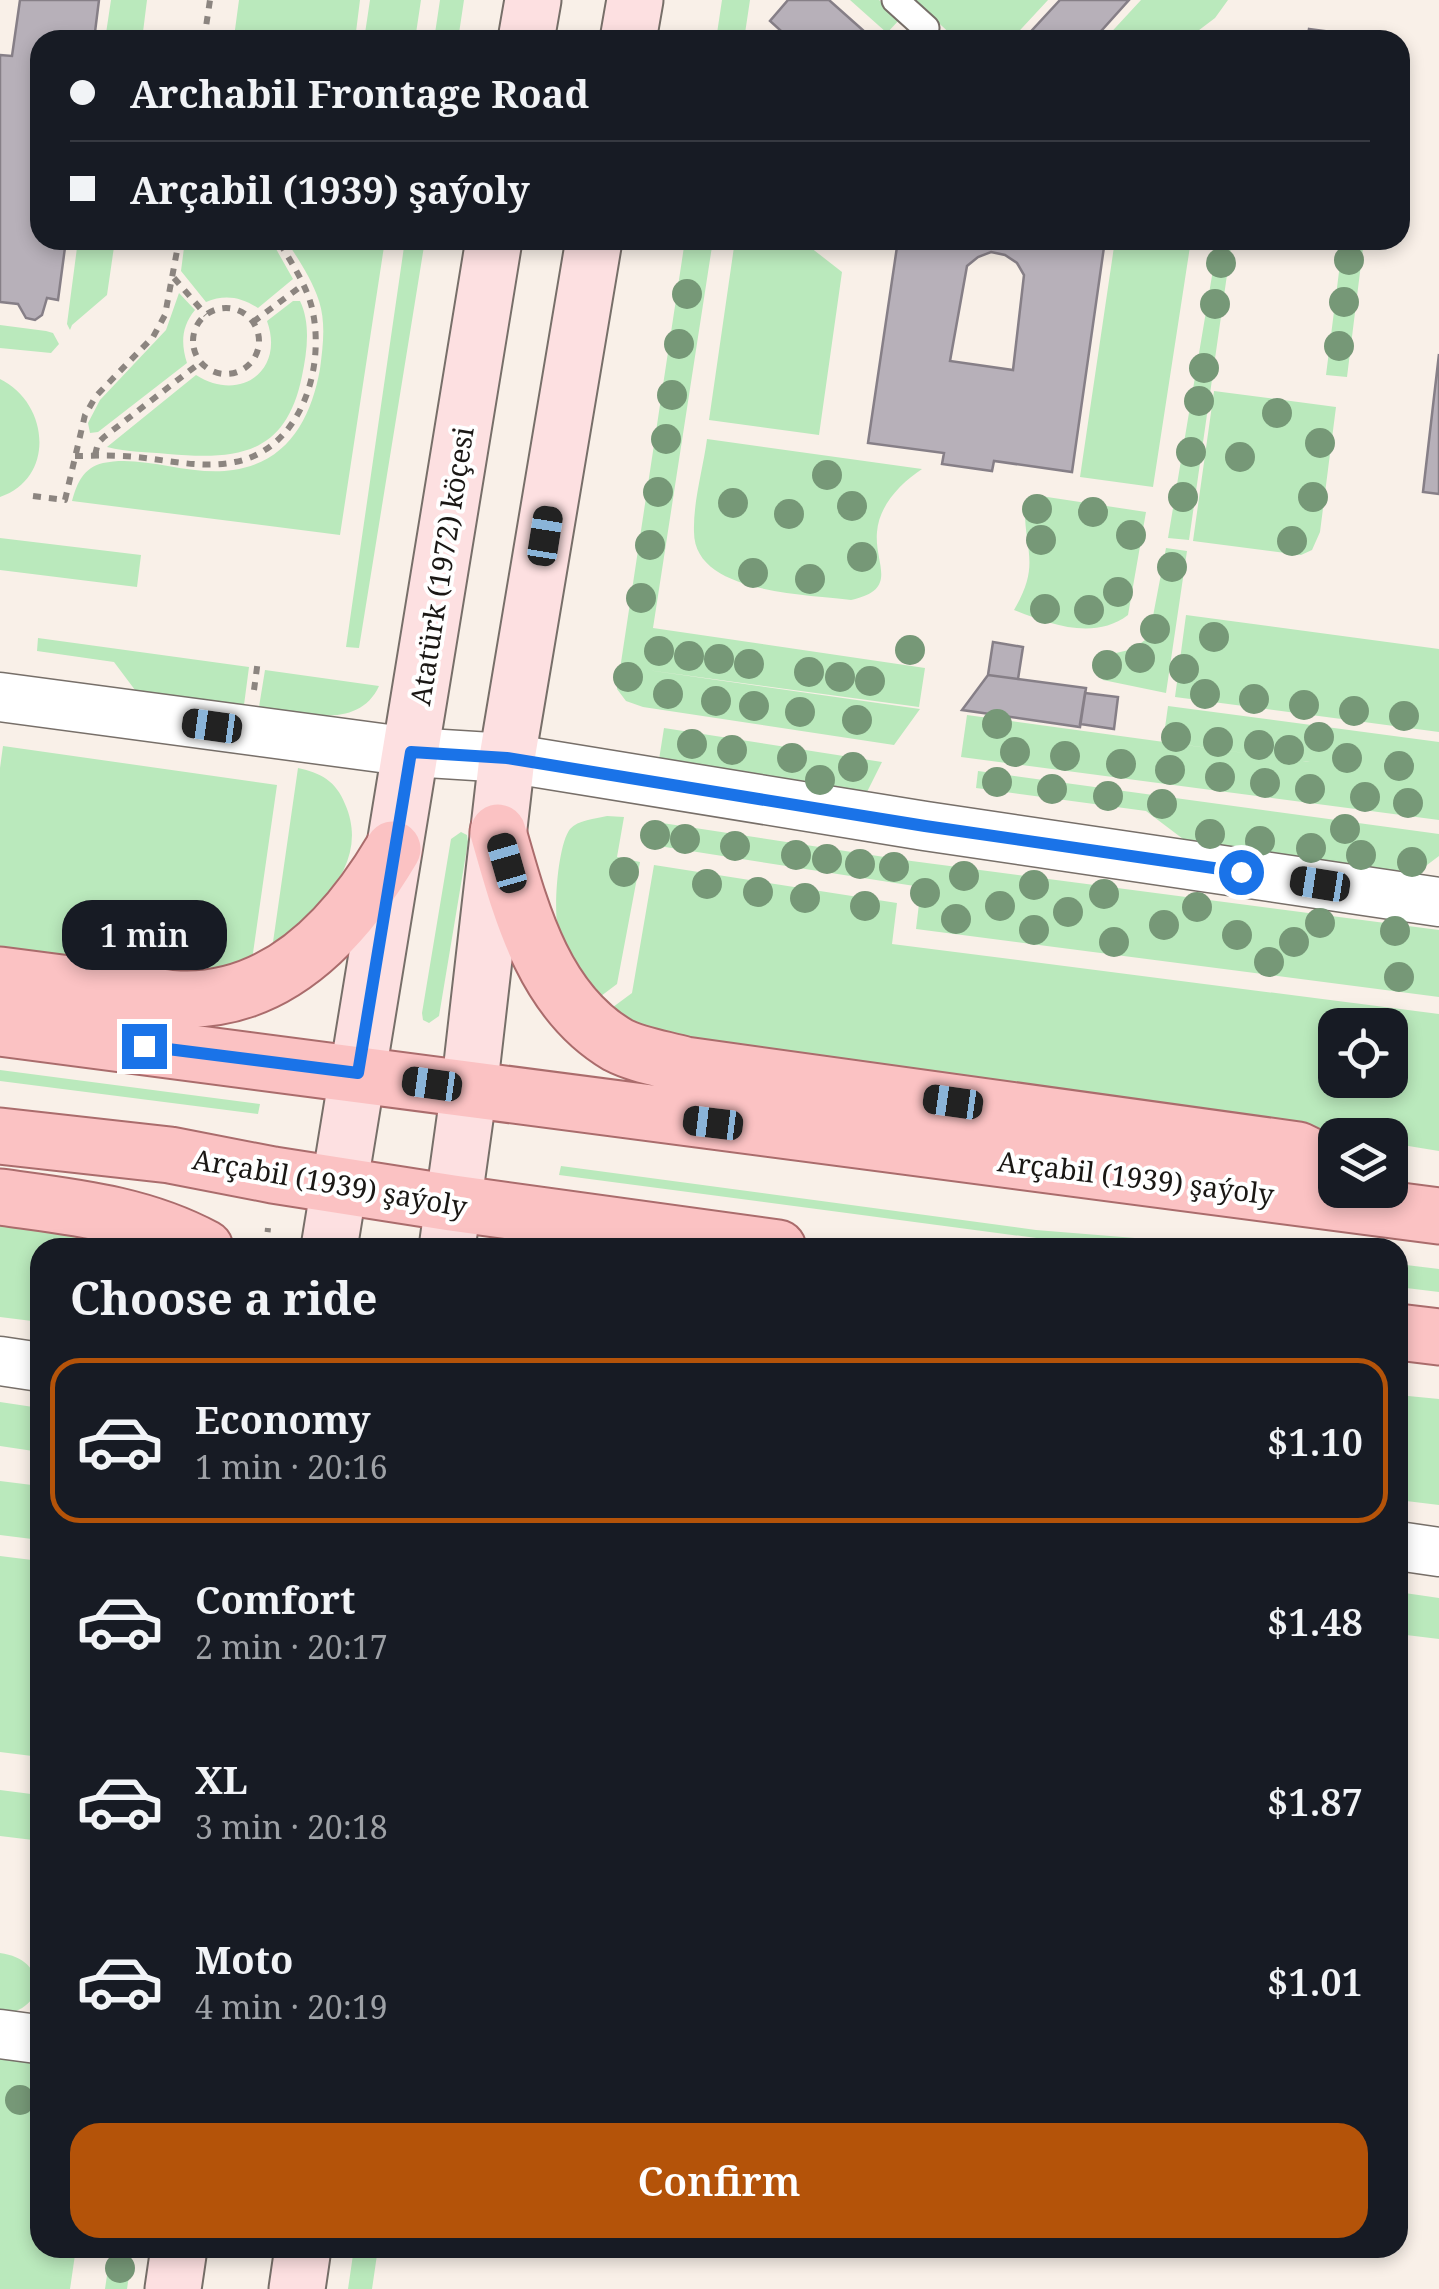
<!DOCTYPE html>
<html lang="en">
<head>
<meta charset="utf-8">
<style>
  :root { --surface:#171b24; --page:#242831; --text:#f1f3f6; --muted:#9ea1a6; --line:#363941; --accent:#b45309 }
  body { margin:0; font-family:"Noto Serif",serif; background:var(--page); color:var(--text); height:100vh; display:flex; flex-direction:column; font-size:38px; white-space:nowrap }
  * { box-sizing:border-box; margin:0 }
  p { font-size:32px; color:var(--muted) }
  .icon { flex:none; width:55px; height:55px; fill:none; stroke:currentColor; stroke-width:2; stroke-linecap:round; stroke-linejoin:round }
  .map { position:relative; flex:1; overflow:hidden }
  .side { position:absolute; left:30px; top:1238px; width:1378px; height:1020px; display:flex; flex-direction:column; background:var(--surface); border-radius:30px; box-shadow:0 5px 15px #0003 }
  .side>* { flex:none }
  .guide { position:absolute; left:30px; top:30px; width:1380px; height:220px; border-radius:30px; box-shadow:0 5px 15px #0003; display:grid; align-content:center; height:220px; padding:0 40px; background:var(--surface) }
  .buttons { position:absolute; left:1318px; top:1008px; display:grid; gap:20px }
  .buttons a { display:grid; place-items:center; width:90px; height:90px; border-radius:20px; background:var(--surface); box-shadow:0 5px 15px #0003; font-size:50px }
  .end { position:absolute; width:45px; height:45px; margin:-22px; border:12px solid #1a73e8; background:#fff; box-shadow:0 0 0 5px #fff }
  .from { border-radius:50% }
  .bubble { position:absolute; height:70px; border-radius:30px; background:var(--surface); box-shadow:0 5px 15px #0003; font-size:32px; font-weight:600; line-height:70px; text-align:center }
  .car { position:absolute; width:30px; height:60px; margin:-30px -15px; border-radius:12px; box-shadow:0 0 8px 2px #0007; background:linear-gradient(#222 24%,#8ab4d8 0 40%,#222 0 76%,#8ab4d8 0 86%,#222 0) }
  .guide b { display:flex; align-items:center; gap:35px; height:95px; font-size:38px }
  .guide b+b { border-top:2px solid var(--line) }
  .guide i { width:25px; height:25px; background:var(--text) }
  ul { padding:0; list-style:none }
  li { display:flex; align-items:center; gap:30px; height:165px; margin:0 20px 15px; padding:0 20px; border:5px solid transparent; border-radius:30px }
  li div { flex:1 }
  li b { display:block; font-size:38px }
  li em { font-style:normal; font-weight:600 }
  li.selected { border-color:var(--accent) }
  li>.icon { width:90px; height:90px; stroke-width:1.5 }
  h2 { padding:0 40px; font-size:45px; line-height:120px }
  .action { display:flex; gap:20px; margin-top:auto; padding:20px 40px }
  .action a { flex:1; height:115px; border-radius:30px; background:var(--accent); color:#fff; font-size:40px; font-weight:600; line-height:115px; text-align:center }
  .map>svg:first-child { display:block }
</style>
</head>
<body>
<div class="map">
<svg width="1439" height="2289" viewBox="0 0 1439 2289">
  <rect width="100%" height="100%" fill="#f9f0e8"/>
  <path fill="#bae9bc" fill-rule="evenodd" d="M111,0H147L142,40H105Z
    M239,0H360L355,40L234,37Z
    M370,0H421L415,40H364Z
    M440,0H464L458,40H434Z
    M722,0H750L744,40H716Z
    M850,0H879L900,19L887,33Z
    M914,0H1048L1011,40H957Z
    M1141,0H1228L1215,18L1186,40H1104Z
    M78,240H115L107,295L72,325L70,330L67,324Z
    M185,240H271L293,279L258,308C241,297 225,294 206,302L181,271Z
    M286,240H385L340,535L72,501C77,483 83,468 103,463C143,454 191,477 233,470C288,462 311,419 320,369C323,346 326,323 319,301C312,279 298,259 286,240Z
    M405,240H425L359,648L346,647Z
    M685,240H713L653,628L925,668L919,707L647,670L920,709L894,745L643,707L626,701L617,689Z
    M735,240H801L842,272L819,435L709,420Z
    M1115,240H1191L1153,487L1080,477Z
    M1218,240H1232L1189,540L1168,538Z
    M1343,240H1364L1347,377L1326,375Z
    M179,293L195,310C181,327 181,344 187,363L98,432L90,433L88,423L100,400L166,330Z
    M293,301H300C311,324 307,352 302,376C286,455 238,460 168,454C148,452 127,452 107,447L196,375C240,403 285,371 267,321Z
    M0,325L46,331L53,333L59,344L51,353L0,348Z
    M0,379C48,402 57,477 0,497Z
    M1214,391L1336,407L1320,532L1312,550L1301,555L1193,541Z
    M707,439L922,469C901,483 879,505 877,532C874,565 900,589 851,600C807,594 694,594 694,532C693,502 703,469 707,439Z
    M1034,495L1146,512L1128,615C1094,641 1049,624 1014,610C1042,562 1023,551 1025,502Z
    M0,538L141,555L137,587L0,570Z
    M1166,548L1187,551L1166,693L1103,680L1094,671L1099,657L1133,649L1149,637Z
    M1186,615L1439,649V732L1175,697Z
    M38,638L249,667L244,705L135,690L114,662L37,651Z
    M265,670L379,686C358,732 298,712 259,707Z
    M1168,706L1439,742V820L961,757L967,715L1310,762L1163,742Z
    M664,728L882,762L864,798L658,766Z
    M3,746L277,785L251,967L213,977L0,956V768Z
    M298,768C321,773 336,781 345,804C373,867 310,915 271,956Z
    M978,771L1439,834V856L1411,877L1195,848L1146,811L976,788Z
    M607,816L624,817L617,857L640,862L617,984L597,999C585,980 568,959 560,938C552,919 557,846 570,829C578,820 595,819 607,816Z
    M649,821L904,860L1439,930V997L916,929L921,887L646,844Z
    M461,832L467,835L468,842L439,1016L429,1023L423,1020L422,1013L451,839Z
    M654,865L897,903L892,944L1439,1014V1151L1390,1143V1135H1339L676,1046L609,1010L632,993ZM1335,1025H1390V1080H1335Z
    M0,1070L260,1104L258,1114L0,1081Z
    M561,1166L1036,1230L1246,1247H1104L559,1175Z
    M0,1217L161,1247L40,1248V1322L0,1317Z
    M1398,1264L1439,1269V1292L1398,1287Z
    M1398,1395L1439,1399V1505L1398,1500Z
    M0,1402L40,1408V1452L0,1446Z
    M0,1481L40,1486V1540L0,1535Z
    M0,1556L40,1561V1757L0,1752Z
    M1398,1592L1439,1598V1639L1398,1634Z
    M0,1790L39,1795L33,1840L0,1836Z
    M0,1953C48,1959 49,2010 0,2015Z
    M0,2054L40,2058V2248H76L70,2289H0Z
    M111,2248H133L127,2289H105Z
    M354,2248H378L372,2289H348Z"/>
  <path fill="#b7b0b9" stroke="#867f87" stroke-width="2.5" fill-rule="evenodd" d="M20,0H99L94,40H40V240H66L58,300L47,298L42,315L35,320L26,318L18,304L0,302V55L12,56Z
    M788,0H829L874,40H791L770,21Z
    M1060,0H1129L1093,40H1023Z
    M1309,29L1392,40H1307Z
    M898,240H1105L1072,472L994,461L992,471L942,464L944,453L868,443ZM991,252L1005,255L1017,263L1024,275L1013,370L950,361L967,266L978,257Z
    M1439,354V494L1423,492Z
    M993,642L1023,647L1018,679L988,675Z
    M988,675L1086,688L1080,727L962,710Z
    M1085,693L1118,697L1114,729L1080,724Z"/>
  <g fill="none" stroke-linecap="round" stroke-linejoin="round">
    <defs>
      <path id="lane" d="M895,0L926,28"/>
      <path id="street" d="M0,697L411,752L507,758L925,826L1439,902
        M0,1361L40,1367
        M1398,1546L1439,1552
        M0,2034L37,2039"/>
      <path id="secondary" d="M526,40L533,0
        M628,40L635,0
        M329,1248L494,240
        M447,1248L469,1090L507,758L594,240
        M173,2289L179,2248
        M297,2289L303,2248"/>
      <path id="primary" d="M498,832C520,909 543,1001 618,1045C637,1055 664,1059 685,1065L1298,1150L1335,1168
        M0,975C41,980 82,986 123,991C143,994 164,999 184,999C281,1001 348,925 393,849
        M0,1028L1439,1216
        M0,1136L170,1155L273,1175L452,1203L778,1248
        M0,1197C71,1207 140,1213 205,1248
        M1398,1332L1439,1337"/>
    </defs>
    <use href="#lane" stroke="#776f69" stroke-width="29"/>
    <use href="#street" stroke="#776f69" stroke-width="51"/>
    <use href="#secondary" stroke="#776f69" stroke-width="59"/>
    <use href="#primary" stroke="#aa6c6c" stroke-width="59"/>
    <path stroke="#8c8580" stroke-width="6" stroke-dasharray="8 8" stroke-linecap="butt" d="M204,40L210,0
      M174,278L206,315
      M193 341a33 33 0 1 1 66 0a33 33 0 1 1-66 0Z
      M253,322L304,284
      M95,455L98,443L104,437L201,362
      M75,456C90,456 105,455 121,456C158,457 197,470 235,462C301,449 326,368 312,308C306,284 291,262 278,240
      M33,496L65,500L85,415L96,396L153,337L165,315L179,240
      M254,690L258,660
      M266,1248L268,1228"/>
    <use href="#lane" stroke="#fff" stroke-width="25"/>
    <use href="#street" stroke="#fff" stroke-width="48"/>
    <use href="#secondary" stroke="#fde0e1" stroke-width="55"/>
    <use href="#primary" stroke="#fbc2c3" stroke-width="55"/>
  </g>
  <g fill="#769877">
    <circle cx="1349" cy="260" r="15"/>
    <circle cx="1221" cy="263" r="15"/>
    <circle cx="687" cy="294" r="15"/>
    <circle cx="1344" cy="302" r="15"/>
    <circle cx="1215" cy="304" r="15"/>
    <circle cx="679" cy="344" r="15"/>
    <circle cx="1339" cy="346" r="15"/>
    <circle cx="1204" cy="368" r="15"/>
    <circle cx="672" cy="395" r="15"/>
    <circle cx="1199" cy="401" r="15"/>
    <circle cx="1277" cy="413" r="15"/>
    <circle cx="666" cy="439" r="15"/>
    <circle cx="1320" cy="443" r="15"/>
    <circle cx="1191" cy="452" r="15"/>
    <circle cx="1240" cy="457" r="15"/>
    <circle cx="827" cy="475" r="15"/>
    <circle cx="658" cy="492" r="15"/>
    <circle cx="1183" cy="497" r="15"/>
    <circle cx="1313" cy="497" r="15"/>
    <circle cx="733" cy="503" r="15"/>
    <circle cx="852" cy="506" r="15"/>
    <circle cx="1037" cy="509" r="15"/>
    <circle cx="1093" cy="512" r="15"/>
    <circle cx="789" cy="514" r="15"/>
    <circle cx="1131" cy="535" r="15"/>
    <circle cx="1041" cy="540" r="15"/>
    <circle cx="1292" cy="541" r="15"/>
    <circle cx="650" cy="545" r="15"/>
    <circle cx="862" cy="557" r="15"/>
    <circle cx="1172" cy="567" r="15"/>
    <circle cx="753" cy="573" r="15"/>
    <circle cx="810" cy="579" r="15"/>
    <circle cx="1118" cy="592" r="15"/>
    <circle cx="641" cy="598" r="15"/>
    <circle cx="1045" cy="609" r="15"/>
    <circle cx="1089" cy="610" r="15"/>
    <circle cx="1155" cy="629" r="15"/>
    <circle cx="1214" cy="637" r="15"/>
    <circle cx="910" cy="650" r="15"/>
    <circle cx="659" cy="651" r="15"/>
    <circle cx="689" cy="656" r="15"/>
    <circle cx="1140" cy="658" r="15"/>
    <circle cx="719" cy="659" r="15"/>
    <circle cx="749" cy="664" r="15"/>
    <circle cx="1107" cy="665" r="15"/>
    <circle cx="1184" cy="669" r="15"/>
    <circle cx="809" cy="672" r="15"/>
    <circle cx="628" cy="677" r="15"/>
    <circle cx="840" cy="677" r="15"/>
    <circle cx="870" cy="681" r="15"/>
    <circle cx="668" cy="694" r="15"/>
    <circle cx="1205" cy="694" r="15"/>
    <circle cx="1254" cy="699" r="15"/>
    <circle cx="716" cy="701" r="15"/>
    <circle cx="1304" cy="705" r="15"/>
    <circle cx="754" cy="706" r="15"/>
    <circle cx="1354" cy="711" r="15"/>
    <circle cx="800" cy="712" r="15"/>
    <circle cx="1404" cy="716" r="15"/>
    <circle cx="857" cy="720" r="15"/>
    <circle cx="997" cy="724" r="15"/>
    <circle cx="1176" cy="737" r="15"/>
    <circle cx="1319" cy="737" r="15"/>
    <circle cx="1218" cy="742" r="15"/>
    <circle cx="692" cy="744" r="15"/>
    <circle cx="1259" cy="745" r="15"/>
    <circle cx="732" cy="750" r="15"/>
    <circle cx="1289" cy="750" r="15"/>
    <circle cx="1015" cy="752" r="15"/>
    <circle cx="1065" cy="756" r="15"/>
    <circle cx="792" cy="758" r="15"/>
    <circle cx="1347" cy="758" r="15"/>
    <circle cx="1121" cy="764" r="15"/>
    <circle cx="1399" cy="766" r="15"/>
    <circle cx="853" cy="767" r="15"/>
    <circle cx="1170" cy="770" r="15"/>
    <circle cx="1220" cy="777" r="15"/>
    <circle cx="820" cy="780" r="15"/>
    <circle cx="997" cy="782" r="15"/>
    <circle cx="1265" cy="783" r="15"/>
    <circle cx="1052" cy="789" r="15"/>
    <circle cx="1310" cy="789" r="15"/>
    <circle cx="1108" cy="796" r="15"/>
    <circle cx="1365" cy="797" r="15"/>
    <circle cx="1408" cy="803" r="15"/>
    <circle cx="1162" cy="804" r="15"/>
    <circle cx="1345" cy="829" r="15"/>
    <circle cx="1210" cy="834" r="15"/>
    <circle cx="655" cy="835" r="15"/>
    <circle cx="685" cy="839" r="15"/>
    <circle cx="1260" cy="841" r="15"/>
    <circle cx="735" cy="846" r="15"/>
    <circle cx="1311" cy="848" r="15"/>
    <circle cx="796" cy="855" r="15"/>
    <circle cx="1361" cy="855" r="15"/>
    <circle cx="827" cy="859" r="15"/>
    <circle cx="1412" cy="862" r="15"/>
    <circle cx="860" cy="864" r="15"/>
    <circle cx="894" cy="867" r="15"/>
    <circle cx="624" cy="872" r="15"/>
    <circle cx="964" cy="876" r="15"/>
    <circle cx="707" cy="884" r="15"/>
    <circle cx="1034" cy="885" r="15"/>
    <circle cx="758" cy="892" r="15"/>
    <circle cx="925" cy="893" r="15"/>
    <circle cx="1104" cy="894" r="15"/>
    <circle cx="805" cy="898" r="15"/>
    <circle cx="865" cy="906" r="15"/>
    <circle cx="1000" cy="906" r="15"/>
    <circle cx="1197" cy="907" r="15"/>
    <circle cx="1068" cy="912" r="15"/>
    <circle cx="956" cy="919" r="15"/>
    <circle cx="1320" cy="923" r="15"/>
    <circle cx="1164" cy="925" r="15"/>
    <circle cx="1034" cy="930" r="15"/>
    <circle cx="1395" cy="931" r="15"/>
    <circle cx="1237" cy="935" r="15"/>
    <circle cx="1114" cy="942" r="15"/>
    <circle cx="1294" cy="942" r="15"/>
    <circle cx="1269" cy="962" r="15"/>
    <circle cx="1399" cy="977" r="15"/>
    <circle cx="20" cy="2100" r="15"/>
    <circle cx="120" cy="2268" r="15"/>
  </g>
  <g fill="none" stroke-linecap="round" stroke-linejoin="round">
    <path stroke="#1a73e8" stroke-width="12" d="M144,1046L358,1073L411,752L507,758L925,826L1241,872"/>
  </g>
  <g text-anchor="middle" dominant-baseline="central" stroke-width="8" stroke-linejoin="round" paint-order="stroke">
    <g font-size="28" fill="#1a1714" stroke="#fff">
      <text transform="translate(441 566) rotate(-81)">Atatürk (1972) köçesi</text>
      <text transform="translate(1136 1177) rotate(7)">Arçabil (1939) şaýoly</text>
      <text transform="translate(330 1182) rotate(10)">Arçabil (1939) şaýoly</text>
    </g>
  </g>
</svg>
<div class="buttons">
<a><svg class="icon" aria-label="locate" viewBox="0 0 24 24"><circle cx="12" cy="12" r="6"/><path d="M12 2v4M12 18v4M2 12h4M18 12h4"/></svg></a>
<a><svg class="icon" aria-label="layers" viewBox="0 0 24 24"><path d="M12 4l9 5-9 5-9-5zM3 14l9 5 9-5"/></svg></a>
</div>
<i class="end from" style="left:1241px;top:872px"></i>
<i class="end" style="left:144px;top:1046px"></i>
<div class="bubble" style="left:62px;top:900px;width:165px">1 min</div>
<i class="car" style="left:545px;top:536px;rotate:9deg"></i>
<i class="car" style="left:212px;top:726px;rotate:278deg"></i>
<i class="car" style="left:507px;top:863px;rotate:344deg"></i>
<i class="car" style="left:1320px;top:884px;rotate:279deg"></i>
<i class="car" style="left:432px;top:1084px;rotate:278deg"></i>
<i class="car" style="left:953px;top:1102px;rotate:278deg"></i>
<i class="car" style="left:713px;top:1123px;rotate:277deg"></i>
<div class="guide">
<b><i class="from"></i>Archabil Frontage Road</b>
<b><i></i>Arçabil (1939) şaýoly</b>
</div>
<section class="side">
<h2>Choose a ride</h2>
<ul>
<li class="selected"><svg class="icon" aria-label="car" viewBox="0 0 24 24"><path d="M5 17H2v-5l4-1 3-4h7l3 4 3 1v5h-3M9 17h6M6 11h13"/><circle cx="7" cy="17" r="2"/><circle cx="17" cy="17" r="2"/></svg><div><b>Economy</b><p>1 min · 20:16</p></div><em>$1.10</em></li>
<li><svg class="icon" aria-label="car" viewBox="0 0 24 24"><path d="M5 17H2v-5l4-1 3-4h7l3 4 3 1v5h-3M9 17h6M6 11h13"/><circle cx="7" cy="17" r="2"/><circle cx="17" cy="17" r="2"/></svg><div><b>Comfort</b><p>2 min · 20:17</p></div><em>$1.48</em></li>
<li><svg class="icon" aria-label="car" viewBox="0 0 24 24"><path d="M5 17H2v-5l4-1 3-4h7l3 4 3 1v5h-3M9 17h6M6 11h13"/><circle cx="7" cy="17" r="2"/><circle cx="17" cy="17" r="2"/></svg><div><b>XL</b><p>3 min · 20:18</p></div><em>$1.87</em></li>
<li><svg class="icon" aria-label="car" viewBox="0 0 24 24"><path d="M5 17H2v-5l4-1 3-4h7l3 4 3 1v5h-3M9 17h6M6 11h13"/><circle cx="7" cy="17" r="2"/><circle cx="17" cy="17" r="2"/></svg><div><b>Moto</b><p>4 min · 20:19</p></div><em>$1.01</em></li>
</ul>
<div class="action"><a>Confirm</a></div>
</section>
</div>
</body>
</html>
